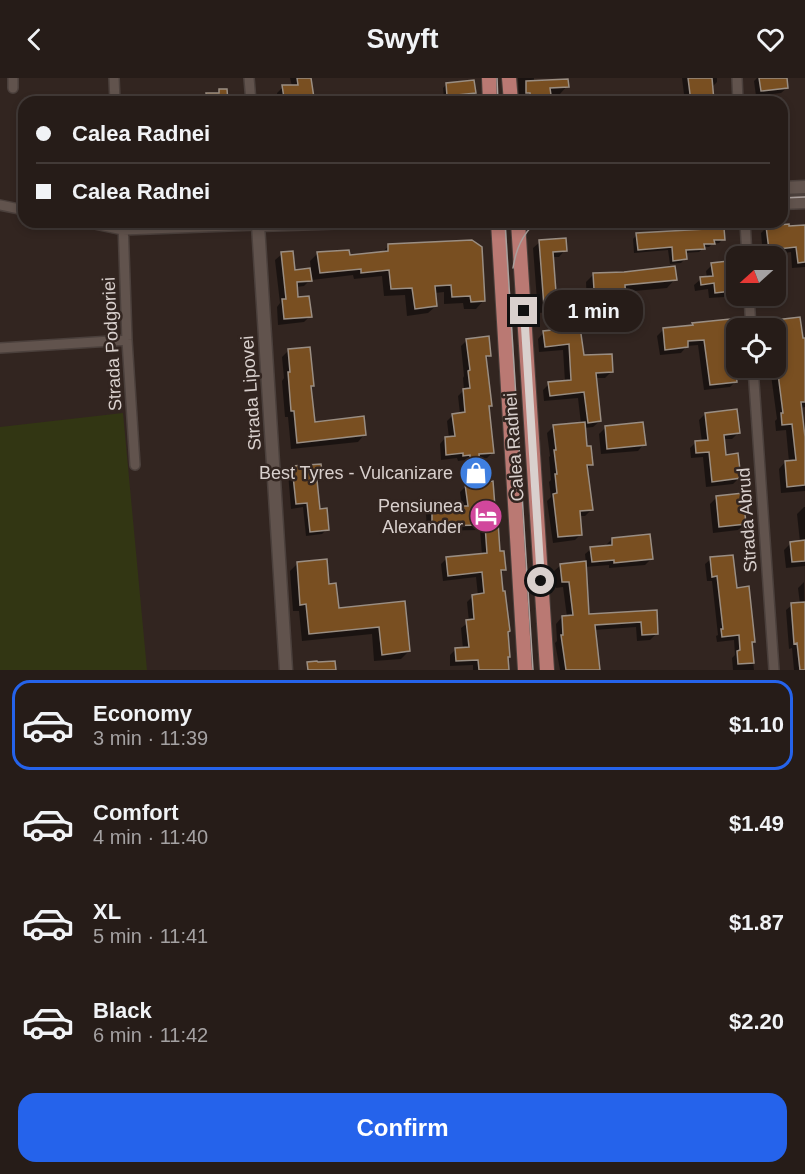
<!DOCTYPE html>
<html lang="en">
<head>
<meta charset="utf-8">
<style>
  :root { --surface:#261c18; --page:#322925; --text:#f1f3f6; --muted:#a4a1a2; --line:#423a37; --accent:#2563eb }
  body { margin:0; font-family:Arial,sans-serif; background:var(--page); color:var(--text); height:100vh; display:flex; flex-direction:column; font-size:22px; white-space:nowrap }
  * { box-sizing:border-box; margin:0 }
  p { font-size:20px; color:var(--muted) }
  .icon { flex:none; width:33px; height:33px; fill:none; stroke:currentColor; stroke-width:2; stroke-linecap:round; stroke-linejoin:round }
  .map { position:relative; height:592px; overflow:hidden }
  .sheet { display:flex; flex-direction:column; background:var(--surface); flex:1 }
  .sheet>* { flex:none }
  .hud { position:absolute; left:18px; top:18px; width:770px; height:132px; border-radius:18px; box-shadow:0 3px 9px #0003,0 0 0 2px var(--line); display:grid; align-content:center; height:132px; padding:0 18px; background:var(--surface) }
  .needle { width:39px; rotate:249deg }
  .buttons { position:absolute; left:726px; top:168px; display:grid; gap:12px }
  .buttons a { display:grid; place-items:center; width:60px; height:60px; border-radius:12px; background:var(--surface); box-shadow:0 3px 9px #0003,0 0 0 2px var(--line); font-size:30px }
  .end { position:absolute; width:27px; height:27px; margin:-14px; border:8px solid #d9d0cd; background:#111; box-shadow:0 0 0 3px #111 }
  .from { border-radius:50% }
  .bubble { position:absolute; height:42px; border-radius:18px; background:var(--surface); box-shadow:0 3px 9px #0003,0 0 0 2px var(--line); font-size:20px; font-weight:800; line-height:42px; text-align:center }
  .hud b { display:flex; align-items:center; gap:21px; height:57px; font-size:22px }
  .hud b+b { border-top:2px solid var(--line) }
  .hud i { width:15px; height:15px; background:var(--text) }
  ul { padding:10px 0 0; list-style:none }
  li { display:flex; align-items:center; gap:18px; height:90px; margin:0 12px 9px; padding:0 6px; border:3px solid transparent; border-radius:18px }
  li div { flex:1 }
  li b { display:block; font-size:22px }
  li em { font-style:normal; font-weight:800 }
  li.active { border-color:var(--accent) }
  li>.icon { width:54px; height:54px; stroke-width:1.5 }
  .cta { display:flex; gap:12px; margin-top:auto; padding:12px 18px }
  .cta a { flex:1; height:69px; border-radius:18px; background:var(--accent); color:#fff; font-size:24px; font-weight:800; line-height:69px; text-align:center }
  header { display:flex; justify-content:space-between; align-items:center; height:78px; padding:0 18px; background:var(--surface); font-size:27px; font-weight:800 }
  .map>svg:first-child { display:block }
</style>
</head>
<body>
<header><svg class="icon" aria-label="back" viewBox="0 0 24 24"><path d="M15 5l-7 7 7 7"/></svg>Swyft<svg class="icon" aria-label="heart" viewBox="0 0 24 24"><path d="M12 20l-8-8c-3-5 5-10 8-4 3-6 11-1 8 4z"/></svg></header>
<div class="map">
<svg width="805" height="592" viewBox="0 0 805 592">
  <rect width="100%" height="100%" fill="#322520"/>
  <path fill="#323613" d="M123,335L147,592H0V349Z"/>
  <path fill="#0007" d="M290,0H310L312,19L308,24H278L277,15L283,9L292,8Z
    M518,0H534V4L567,8L560,16H549L551,24H523V22H519Z
    M682,0H717V4L711,10L713,24H685Z
    M757,0H786L787,10L781,15L756,18L754,3Z
    M447,6L474,14L470,18L444,21L443,10Z
    M220,13L227,24H203V21L207,17L216,16Z
    M805,148V189L792,190L791,174L779,176L782,197L776,203V178H763L761,155L767,149L788,150Z
    M637,157L723,161L719,165L712,166L709,169H704L699,174L684,175L685,181L681,185L670,186L668,172L634,175L633,161Z
    M540,164L565,172L559,179H552L554,216L560,227L554,234L538,235L533,170Z
    M389,168L483,223L476,231H464L463,225L444,226V214L435,215L436,228L428,235L407,238L405,217L384,218L382,198L354,201L353,197L312,202V200L304,208L296,209L297,221L310,238L304,244L278,247L277,229L280,225L275,182L282,176L294,193L311,192L310,183L318,175L349,179L381,175Z
    M712,187L730,212L724,219L709,220L708,211L695,213L694,207L701,201L707,200L706,193Z
    M594,196L675,201L667,210L624,214L625,244L617,252L588,253L586,204Z
    M776,243L805,270V329L800,330L803,358H805V413L781,415L779,391L785,384H789L786,352L776,353L775,343L777,341L770,290H776V250H769Z
    M693,247L736,303L730,309L704,312L698,267L687,268L681,275L660,277L657,258L663,252L691,249Z
    M579,251L582,279L612,293L605,300H595L600,343L593,349L584,350L586,370L592,386L586,392L591,432L585,438H579L581,456L575,462L553,465L547,423L551,419L549,404L551,402L549,379L550,378L547,355L553,349L581,346L578,320L544,323L543,312L549,306L565,304L563,272L539,274L538,261L544,254Z
    M467,262L490,277L485,282L490,328L488,330L493,374L487,380L478,381L479,406L499,475L505,491L500,496L507,592H473V587L450,588V577L455,572L463,571L461,550L469,544L467,524L473,518H478L476,499L443,503L441,486L447,480L482,477L480,452L427,453L426,436L432,430L462,429L460,414L466,408L465,382L458,383L457,380L441,382L440,366L445,360H449L447,343L453,337L460,336L458,318L464,312L463,300L464,298L461,268Z
    M288,273L313,307L310,310L314,345L364,357L358,364L291,371L288,339H285L282,303L284,300L282,279Z
    M705,336L738,355L732,361H723L725,378L739,400L733,406L706,409L703,379L691,380L690,370L696,364H702L699,342Z
    M605,350L644,366L638,373L601,376L599,356Z
    M293,390L321,401L316,406L319,433L327,451L322,456L306,458L303,429L291,431L288,395Z
    M717,419L745,446L738,452L713,455L710,426Z
    M804,429H805V488L786,490L784,472L791,465L800,464L797,436Z
    M612,461L651,481L645,487L609,490V487L585,489L588,538L655,534L656,556L650,562L637,563L636,549L594,552L599,592H560L555,565L557,563L556,546L562,539H567L563,509L556,510L554,493L561,487L586,485L585,476L591,471L607,469L606,467Z
    M711,481L735,511L753,563L751,566L754,592H733L732,580L735,577L734,562L717,564L716,558L718,557L712,503H707L705,486Z
    M297,486L328,508L338,531L404,524L409,573L401,581L374,583L372,556L302,563L299,533H293L290,493Z
    M804,504L805,592H794L792,570L789,571L786,532L792,527L800,526L798,510Z"/>
  <path fill="#794f21" stroke="#9a8e83" stroke-width="1.5" d="M297,0H311L314,20H284L282,7H298Z
    M688,0H712L714,23L691,24Z
    M759,0H787L788,10L761,13Z
    M568,1L569,9L550,10L552,24H531L530,15H526V3Z
    M474,2L476,15L447,18L446,5Z
    M219,11H227L228,24H207L206,15H219Z
    M789,146V148L805,147V184L798,185L796,169L769,172L766,148Z
    M724,150L725,162H714L715,166H704L705,171L686,172L687,181L673,183L672,169L638,172L636,155Z
    M566,160L567,173L553,174L556,214H561L562,228L544,229L539,162Z
    M472,162L482,169L485,223L471,224L470,218L452,219L451,207L435,208L437,228L415,231L412,210L391,211L389,192L361,195V191L320,195L317,174L349,172L350,177L388,173V166Z
    M293,173L295,192L310,190L312,203L297,204L298,219L309,218L312,239L284,241L282,221H286L281,174Z
    M776,176H781L783,198L776,199Z
    M728,183L732,213L715,215L714,205L701,207L700,199L713,198L711,185Z
    M675,188L677,202L625,207L627,244L596,246L593,195L624,194Z
    M800,239L803,260H805V324H801L805,359V407L787,409L785,383L796,382L792,346L782,347L781,335H783L776,280V263H777L775,242Z
    M730,241L737,304L710,307L704,262L688,263V269L665,272L663,250L693,247L692,245Z
    M580,249L584,277L612,276L613,294L596,295L601,343L588,345L584,314L550,318L548,304L571,302L569,266L545,269L543,253Z
    M489,258L491,278H486L492,328H489L494,375L479,376L481,405L493,403L495,429H497L500,473H504L506,492H501L503,513H505L510,553L508,554L510,579H508L509,592H479L478,582L456,583L455,570L469,569L466,542L474,541L472,517L484,515L482,494L448,498L446,479L487,475L485,447L432,448V428H468L465,406H472L470,377L463,378V375L446,377L445,359L455,358L452,336L465,334L463,311L470,310L468,293L470,292L466,261Z
    M310,269L314,308H311L315,344L364,338L366,357L297,365L294,333H291L288,294H290L288,271Z
    M737,331L740,355L724,357L726,377L738,375L741,400L712,404L709,374L696,375L695,363L708,362L705,335Z
    M585,344L587,368H591L593,387H587L593,432L580,433L582,457L558,459L553,416L557,415L555,396H557L554,372H556L553,347Z
    M643,344L646,367L607,371L605,348Z
    M321,386L323,401L317,402L320,431L327,430L329,452L310,454L307,425L296,426L292,388Z
    M743,415L746,446L719,449L716,418Z
    M650,456L653,481L614,485V482L592,484L590,469L612,467V460Z
    M805,462V483L792,484L790,464Z
    M733,477L737,510L749,508L755,564H752L754,585L738,586L737,573L740,572L739,557L722,559L721,551H723L717,498L712,499L710,479Z
    M327,481L329,506L336,505L339,530L405,523L410,573L382,577L379,549L309,556L306,526L300,527L297,484Z
    M586,483L589,536L657,532L658,556L642,557L641,544L595,547L600,592H566L561,557H563L562,538L573,537L569,504H562L560,486Z
    M805,524V592H800L797,565L794,566L791,525Z
    M317,583L318,584L335,583L336,592H308L307,584Z"/>
  <g fill="none" stroke-linecap="round" stroke-linejoin="round">
    <defs>
      <path id="street" d="M13,0V10
        M114,0L115,24
        M249,0L251,24
        M737,0L738,24
        M0,127L24,132
        M85,144L123,152L258,147V144
        M123,144L127,262L135,387
        M745,144L747,178
        M749,218L751,250
        M0,270L127,262
        M753,290L774,592"/>
      <path id="secondary" d="M782,110L805,109
        M782,125L805,124
        M286,592L258,147L350,144"/>
      <path id="primary" d="M489,0L490,24
        M509,0L511,24
        M498,144L525,592
        M518,144L547,592"/>
    </defs>
    <use href="#street" stroke="#4b403c" stroke-width="12"/>
    <use href="#secondary" stroke="#4b403c" stroke-width="15"/>
    <use href="#primary" stroke="#4b403c" stroke-width="16"/>
    <use href="#street" stroke="#61534d" stroke-width="9"/>
    <use href="#secondary" stroke="#61534d" stroke-width="12"/>
    <use href="#primary" stroke="#ba7973" stroke-width="14"/>
    <path stroke="#aaa09d" stroke-width="1.5" d="M497,0L498,24
      M782,120L805,119
      M505,144L533,592
      M513,190C516,171 522,157 536,144"/>
  </g>
  <g fill="none" stroke-linecap="round" stroke-linejoin="round">
    <path stroke="#d9d0cd" stroke-width="8" d="M524,233L541,503"/>
  </g>
  <defs>
    <symbol id="shop-disc" viewBox="-11 -11 22 22"><circle r="9.5" fill="#3f7fe0" stroke="#322520"/><path d="M-5-2.5h2.3a2.7 3.5 0 0 1 5.4 0H5L5.5 6h-11ZM-1.5-2.5h3a1.5 2.3 0 0 0-3 0Z" fill="#fff"/></symbol>
    <symbol id="hotel-disc" viewBox="-11 -11 22 22"><circle r="9.5" fill="#d1479c" stroke="#322520"/><path d="M-6-4.5h1.5V1H6V5H4.5V3h-9V5H-6ZM-4 0a1.8 1.8 0 1 1 3.6 0ZM.5 0V-2.5h3Q6-2.5 6 0Z" fill="#fff"/></symbol>
  </defs>
  <g fill-rule="evenodd">
    <use href="#shop-disc" x="457" y="376" width="38" height="38"/>
    <use href="#hotel-disc" x="467" y="419" width="38" height="38"/>
  </g>
  <g text-anchor="middle" dominant-baseline="central" stroke-width="5" stroke-linejoin="round" paint-order="stroke">
    <g font-size="18" fill="#d9d0cd" stroke="#322520">
      <text transform="translate(112 266) rotate(-93)">Strada Podgoriei</text>
      <text transform="translate(251 315) rotate(-94)">Strada Lipovei</text>
      <text transform="translate(514 369) rotate(-94)">Calea Radnei</text>
      <text transform="translate(747 442) rotate(-94)">Strada Abrud</text>
    </g>
    <g font-size="18" fill="#d9d0cd" stroke="#322520" text-anchor="end">
      <text x="453" y="395">Best Tyres - Vulcanizare</text>
      <text x="463" y="428">Pensiunea<tspan x="463" dy="21">Alexander</tspan></text>
    </g>
  </g>
</svg>
<div class="buttons">
<a><svg class="needle" viewBox="-14 -14 28 28"><path d="M0-13l5 13h-10z" fill="#e53935"/><path d="M0 13l5-13h-10z" fill="#a4a1a2"/></svg></a>
<a><svg class="icon" aria-label="locate" viewBox="0 0 24 24"><circle cx="12" cy="12" r="6"/><path d="M12 2v4M12 18v4M2 12h4M18 12h4"/></svg></a>
</div>
<i class="end from" style="left:541px;top:503px"></i>
<i class="end" style="left:524px;top:233px"></i>
<div class="bubble" style="left:544px;top:212px;width:99px">1 min</div>
<div class="hud">
<b><i class="from"></i>Calea Radnei</b>
<b><i></i>Calea Radnei</b>
</div>
</div>
<section class="sheet">
<ul>
<li class="active"><svg class="icon" aria-label="car" viewBox="0 0 24 24"><path d="M5 17H2v-5l4-1 3-4h7l3 4 3 1v5h-3M9 17h6M6 11h13"/><circle cx="7" cy="17" r="2"/><circle cx="17" cy="17" r="2"/></svg><div><b>Economy</b><p>3 min · 11:39</p></div><em>$1.10</em></li>
<li><svg class="icon" aria-label="car" viewBox="0 0 24 24"><path d="M5 17H2v-5l4-1 3-4h7l3 4 3 1v5h-3M9 17h6M6 11h13"/><circle cx="7" cy="17" r="2"/><circle cx="17" cy="17" r="2"/></svg><div><b>Comfort</b><p>4 min · 11:40</p></div><em>$1.49</em></li>
<li><svg class="icon" aria-label="car" viewBox="0 0 24 24"><path d="M5 17H2v-5l4-1 3-4h7l3 4 3 1v5h-3M9 17h6M6 11h13"/><circle cx="7" cy="17" r="2"/><circle cx="17" cy="17" r="2"/></svg><div><b>XL</b><p>5 min · 11:41</p></div><em>$1.87</em></li>
<li><svg class="icon" aria-label="car" viewBox="0 0 24 24"><path d="M5 17H2v-5l4-1 3-4h7l3 4 3 1v5h-3M9 17h6M6 11h13"/><circle cx="7" cy="17" r="2"/><circle cx="17" cy="17" r="2"/></svg><div><b>Black</b><p>6 min · 11:42</p></div><em>$2.20</em></li>
</ul>
<div class="cta"><a>Confirm</a></div>
</section>
</body>
</html>
